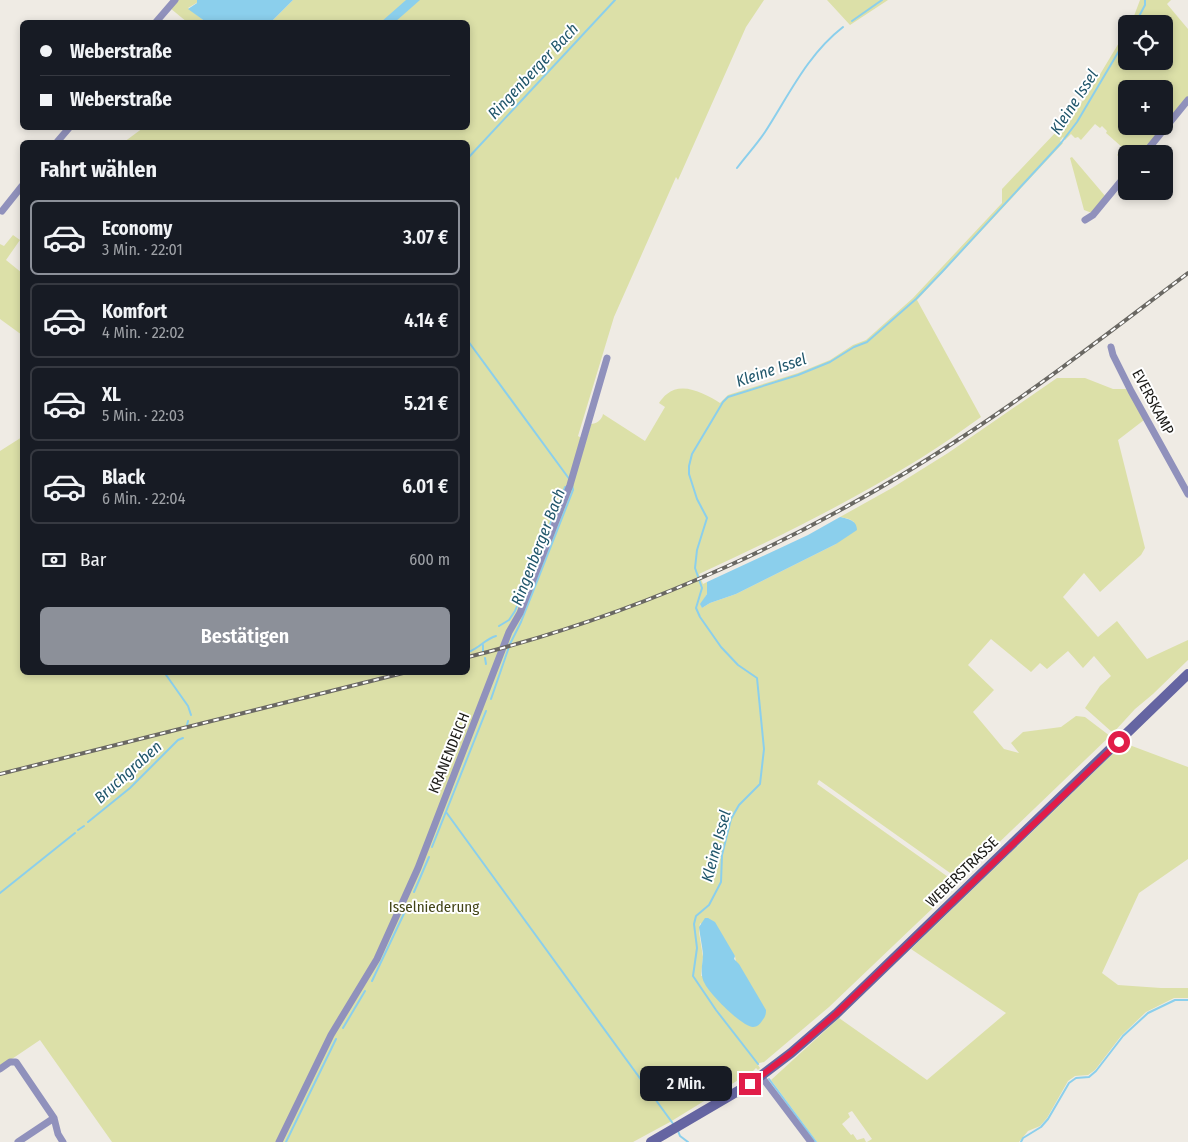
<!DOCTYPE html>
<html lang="de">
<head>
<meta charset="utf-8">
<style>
  :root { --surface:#171b24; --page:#242831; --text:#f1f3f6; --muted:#9ea1a6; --line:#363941; --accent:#8c9099 }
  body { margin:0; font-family:"Fira Sans Condensed",sans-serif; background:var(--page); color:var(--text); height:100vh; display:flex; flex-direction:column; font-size:19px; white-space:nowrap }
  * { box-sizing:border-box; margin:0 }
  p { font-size:16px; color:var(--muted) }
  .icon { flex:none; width:28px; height:28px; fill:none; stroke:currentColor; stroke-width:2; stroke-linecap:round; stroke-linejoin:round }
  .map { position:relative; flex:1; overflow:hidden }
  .side { position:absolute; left:20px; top:140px; width:450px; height:535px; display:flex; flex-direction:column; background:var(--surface); border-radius:8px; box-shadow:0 2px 8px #0003 }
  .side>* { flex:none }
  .hud { position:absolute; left:20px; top:20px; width:450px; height:110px; border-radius:8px; box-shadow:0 2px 8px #0003; display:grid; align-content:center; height:110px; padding:0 20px; background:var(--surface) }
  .tools { position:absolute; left:1118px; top:15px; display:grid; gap:10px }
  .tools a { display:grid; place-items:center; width:55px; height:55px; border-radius:8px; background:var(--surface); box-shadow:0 2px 8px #0003; font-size:25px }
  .end { position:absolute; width:22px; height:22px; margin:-11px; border:6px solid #e11d48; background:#fff; box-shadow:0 0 0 2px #fff }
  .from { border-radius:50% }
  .bubble { position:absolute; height:35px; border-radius:8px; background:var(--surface); box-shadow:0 2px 8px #0003; font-size:16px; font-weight:600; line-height:35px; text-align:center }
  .hud b { display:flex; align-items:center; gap:18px; height:48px; font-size:19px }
  .hud b+b { border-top:1px solid var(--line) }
  .hud i { width:12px; height:12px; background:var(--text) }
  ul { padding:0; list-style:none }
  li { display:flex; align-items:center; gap:15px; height:75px; margin:0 10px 8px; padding:0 10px; border:2px solid var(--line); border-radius:8px }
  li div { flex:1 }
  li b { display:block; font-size:19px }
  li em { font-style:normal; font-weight:600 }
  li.current { border-color:var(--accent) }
  li>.icon { width:45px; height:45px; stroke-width:1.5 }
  h2 { padding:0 20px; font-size:22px; line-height:60px }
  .pay { display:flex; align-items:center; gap:12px; height:55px; padding:0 20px; font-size:19px }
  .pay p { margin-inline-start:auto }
  .action { display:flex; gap:10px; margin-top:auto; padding:10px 20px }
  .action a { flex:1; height:58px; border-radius:8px; background:var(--accent); color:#fff; font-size:20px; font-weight:600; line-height:58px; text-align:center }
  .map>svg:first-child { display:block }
</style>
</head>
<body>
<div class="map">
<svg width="1188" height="1142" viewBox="0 0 1188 1142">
  <rect width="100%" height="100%" fill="#efebe4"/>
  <path fill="#dce0a8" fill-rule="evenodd" d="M177,0H197L198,2L188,8L206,22H187L170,8Z
    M293,0H764L746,27L678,180L676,177L614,317L578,436L586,441L591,424C596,424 602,420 603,414L645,441L665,407L659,403C661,400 664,396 667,394C682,381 706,394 720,403L728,395L798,373L830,360L853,345L866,340L913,298L1002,203V189L1073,114L1090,91L1126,31V61H1164V24H1131L1140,0H1171L1167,4L1188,29V98L1142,154H1126V163L1117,155L1123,148L1106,133L1107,131L1102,126L1100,128L1095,124L1081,140L1078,137L1075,138L1071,134L1065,140L1063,137L1060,141L1063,143L917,300L981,417C961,431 942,445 921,458C850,502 775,539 699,574L703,584L707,582V594L701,604L702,608L710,603L736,594L836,544L854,522L849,519L840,517L892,488L948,453L1057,378H1085L1113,389H1127L1144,420L1118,440L1145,548L1141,555L1100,592L1084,573L1063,597L1098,637L1117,621L1147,659L1188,640V660L1153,694L1135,709L1113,733L1085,708L1100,686L1111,676L1094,656L1083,668L1068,651L1047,669L1040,663L1031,672L991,639L968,665L994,690L973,712L1004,749L1019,753L1011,743L1023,732L1061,727L1076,716L1085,717L1110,736L960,880L819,780L817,784L958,884L829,1007L764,1062L759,1063L758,1065L760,1068L758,1070L756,1068L753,1071L670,1122L633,1142H112L40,1040L0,1067V451L22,437V672H468V142H124L143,128H468V22H271ZM1126,89H1164V126H1126ZM700,923L735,956L736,962L701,976L703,957L699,932Z
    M827,0H888L850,25Z
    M1072,157L1106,197L1092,213L1084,210L1070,158Z
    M13,235L20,240L6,260L22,273V335L0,319V244L4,246Z
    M1124,743L1188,767V859L1139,893L1102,973L1118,985L1161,988H1188V998H1174L1146,1012L1121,1036L1095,1070L1088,1075L1075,1076L1068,1081L1047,1118L1040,1126L1028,1131L1019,1142H867L872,1139L852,1111L848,1113L850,1117L842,1124L851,1135L853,1134L857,1140L864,1138L866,1142H817L771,1080L839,1018L927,1080L1006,1013L911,949Z"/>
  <path fill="#8bcfec" d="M197,0H293L271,22H206L188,9L197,3Z
    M406,0H420L395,22H381Z
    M840,517C848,519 857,520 857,530L836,544L736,594L710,603L702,608L700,604L707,594V582L808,535Z
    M705,918H708L715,922L735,956L734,959L739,964L766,1010C766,1015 765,1017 762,1021C760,1024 757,1027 753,1027C741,1026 710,994 705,984C699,974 703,964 703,954C702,945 700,936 699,927Z"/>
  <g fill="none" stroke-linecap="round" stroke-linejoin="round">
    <path stroke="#8bcfec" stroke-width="2" d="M852,21L882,0
      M1135,24L1145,5V0
      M468,158L615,0
      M737,168C746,156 757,144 765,132C789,95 807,55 843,27
      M468,341L570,480
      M499,626L509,620L515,611L565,487
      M483,645V652
      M468,652C480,648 485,639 496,636
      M485,658L486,664
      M164,672L188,706L191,715
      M491,699L510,644L521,622L573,490L572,484
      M187,725L188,721
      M446,812L674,1125
      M88,822L130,788L178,740L183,738
      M78,830L84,826
      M432,847L486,711
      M414,892L429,857
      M0,893L75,833
      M372,981L409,903
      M343,1028L365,991
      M758,1064L716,1010L693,976L697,948L694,924L696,916L709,905L721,882L722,855L731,819L739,805L760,784L764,749L757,678L738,665L721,647L700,617L696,608L702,588L695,568L697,550L707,518L697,499L689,474V466L692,454L723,402L728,397L798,375L830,362L854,347L867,342L916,299L942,272L1061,143L1077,122L1126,39
      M769,1079L816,1142
      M678,1131L680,1136L688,1142
      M286,1142L336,1039
      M1021,1142L1023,1138L1041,1127L1048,1119L1069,1083L1076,1078L1089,1077L1096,1071L1123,1036L1148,1013L1175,1000H1188"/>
    <path stroke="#9091bc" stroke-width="7" d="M156,22L175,0
      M57,142L69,128
      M1144,154L1188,100
      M2,211L22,186
      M1085,220L1093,215L1126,175
      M1111,347L1113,355L1131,391L1188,494
      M0,1069L10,1062H16L54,1118L58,1134L63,1142
      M761,1076L811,1142
      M18,1142L54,1118
      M279,1142L331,1035L377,959L418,868L509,632L520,613L570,485L607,358"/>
    <path stroke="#6565a2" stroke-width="10" d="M651,1142L750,1084L791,1053L836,1014L1188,674"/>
    <defs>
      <path id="rail" d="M468,657C645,613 815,534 967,434C1043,384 1115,328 1188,273
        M0,774L407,672"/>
    </defs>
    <use href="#rail" stroke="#6a6863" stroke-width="4"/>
    <use href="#rail" stroke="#fff" stroke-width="2" stroke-dasharray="5.5" stroke-linecap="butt"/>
  </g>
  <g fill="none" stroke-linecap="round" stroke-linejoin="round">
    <path stroke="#e11d48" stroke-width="6" d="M750,1084L791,1053L836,1014L1119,742"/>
  </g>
  <g text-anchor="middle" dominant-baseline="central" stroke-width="4" stroke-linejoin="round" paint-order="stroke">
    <g font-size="15" fill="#1a1916" stroke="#fff">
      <text transform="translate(1153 402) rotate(62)">EVERSKAMP</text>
      <text transform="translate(449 753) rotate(-68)">KRANENDEICH</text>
      <text transform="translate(962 872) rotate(-44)">WEBERSTRASSE</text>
    </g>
    <g font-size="15" fill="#424416" stroke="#fff">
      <text x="434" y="907">Isselniederung</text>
    </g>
    <g font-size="16" font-style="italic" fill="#20566b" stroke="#fff">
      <text transform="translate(533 71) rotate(-47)">Ringenberger Bach</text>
      <text transform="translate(1074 102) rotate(-57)">Kleine Issel</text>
      <text transform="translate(771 370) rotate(-19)">Kleine Issel</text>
      <text transform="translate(538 547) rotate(-69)">Ringenberger Bach</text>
      <text transform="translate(128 772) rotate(-42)">Bruchgraben</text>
      <text transform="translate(716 846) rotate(-75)">Kleine Issel</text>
    </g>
  </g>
</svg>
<div class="tools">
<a><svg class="icon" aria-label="locate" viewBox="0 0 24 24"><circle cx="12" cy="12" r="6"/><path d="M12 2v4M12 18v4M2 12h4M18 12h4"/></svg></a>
<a>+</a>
<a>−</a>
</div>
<i class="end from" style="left:1119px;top:742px"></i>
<i class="end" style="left:750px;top:1084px"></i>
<div class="bubble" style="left:640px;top:1066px;width:92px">2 Min.</div>
<div class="hud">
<b><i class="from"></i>Weberstraße</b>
<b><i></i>Weberstraße</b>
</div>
<section class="side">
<h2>Fahrt wählen</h2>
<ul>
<li class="current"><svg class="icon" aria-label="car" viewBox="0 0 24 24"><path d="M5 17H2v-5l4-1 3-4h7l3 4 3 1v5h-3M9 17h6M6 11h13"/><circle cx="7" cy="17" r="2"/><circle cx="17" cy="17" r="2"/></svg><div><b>Economy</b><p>3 Min. · 22:01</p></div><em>3.07 €</em></li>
<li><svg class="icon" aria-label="car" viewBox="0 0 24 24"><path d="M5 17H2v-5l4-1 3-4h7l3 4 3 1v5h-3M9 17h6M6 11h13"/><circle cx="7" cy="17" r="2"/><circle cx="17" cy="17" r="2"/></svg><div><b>Komfort</b><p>4 Min. · 22:02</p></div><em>4.14 €</em></li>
<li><svg class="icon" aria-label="car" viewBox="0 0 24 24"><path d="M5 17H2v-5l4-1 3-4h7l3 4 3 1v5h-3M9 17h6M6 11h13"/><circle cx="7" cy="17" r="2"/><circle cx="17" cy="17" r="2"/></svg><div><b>XL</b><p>5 Min. · 22:03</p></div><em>5.21 €</em></li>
<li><svg class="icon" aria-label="car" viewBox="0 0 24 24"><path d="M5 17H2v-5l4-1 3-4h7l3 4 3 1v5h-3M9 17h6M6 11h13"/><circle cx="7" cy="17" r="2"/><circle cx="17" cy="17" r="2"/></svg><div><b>Black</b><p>6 Min. · 22:04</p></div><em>6.01 €</em></li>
</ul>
<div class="pay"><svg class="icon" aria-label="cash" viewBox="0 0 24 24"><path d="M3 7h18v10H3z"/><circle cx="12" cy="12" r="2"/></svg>Bar<p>600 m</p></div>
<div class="action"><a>Bestätigen</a></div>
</section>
</div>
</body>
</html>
